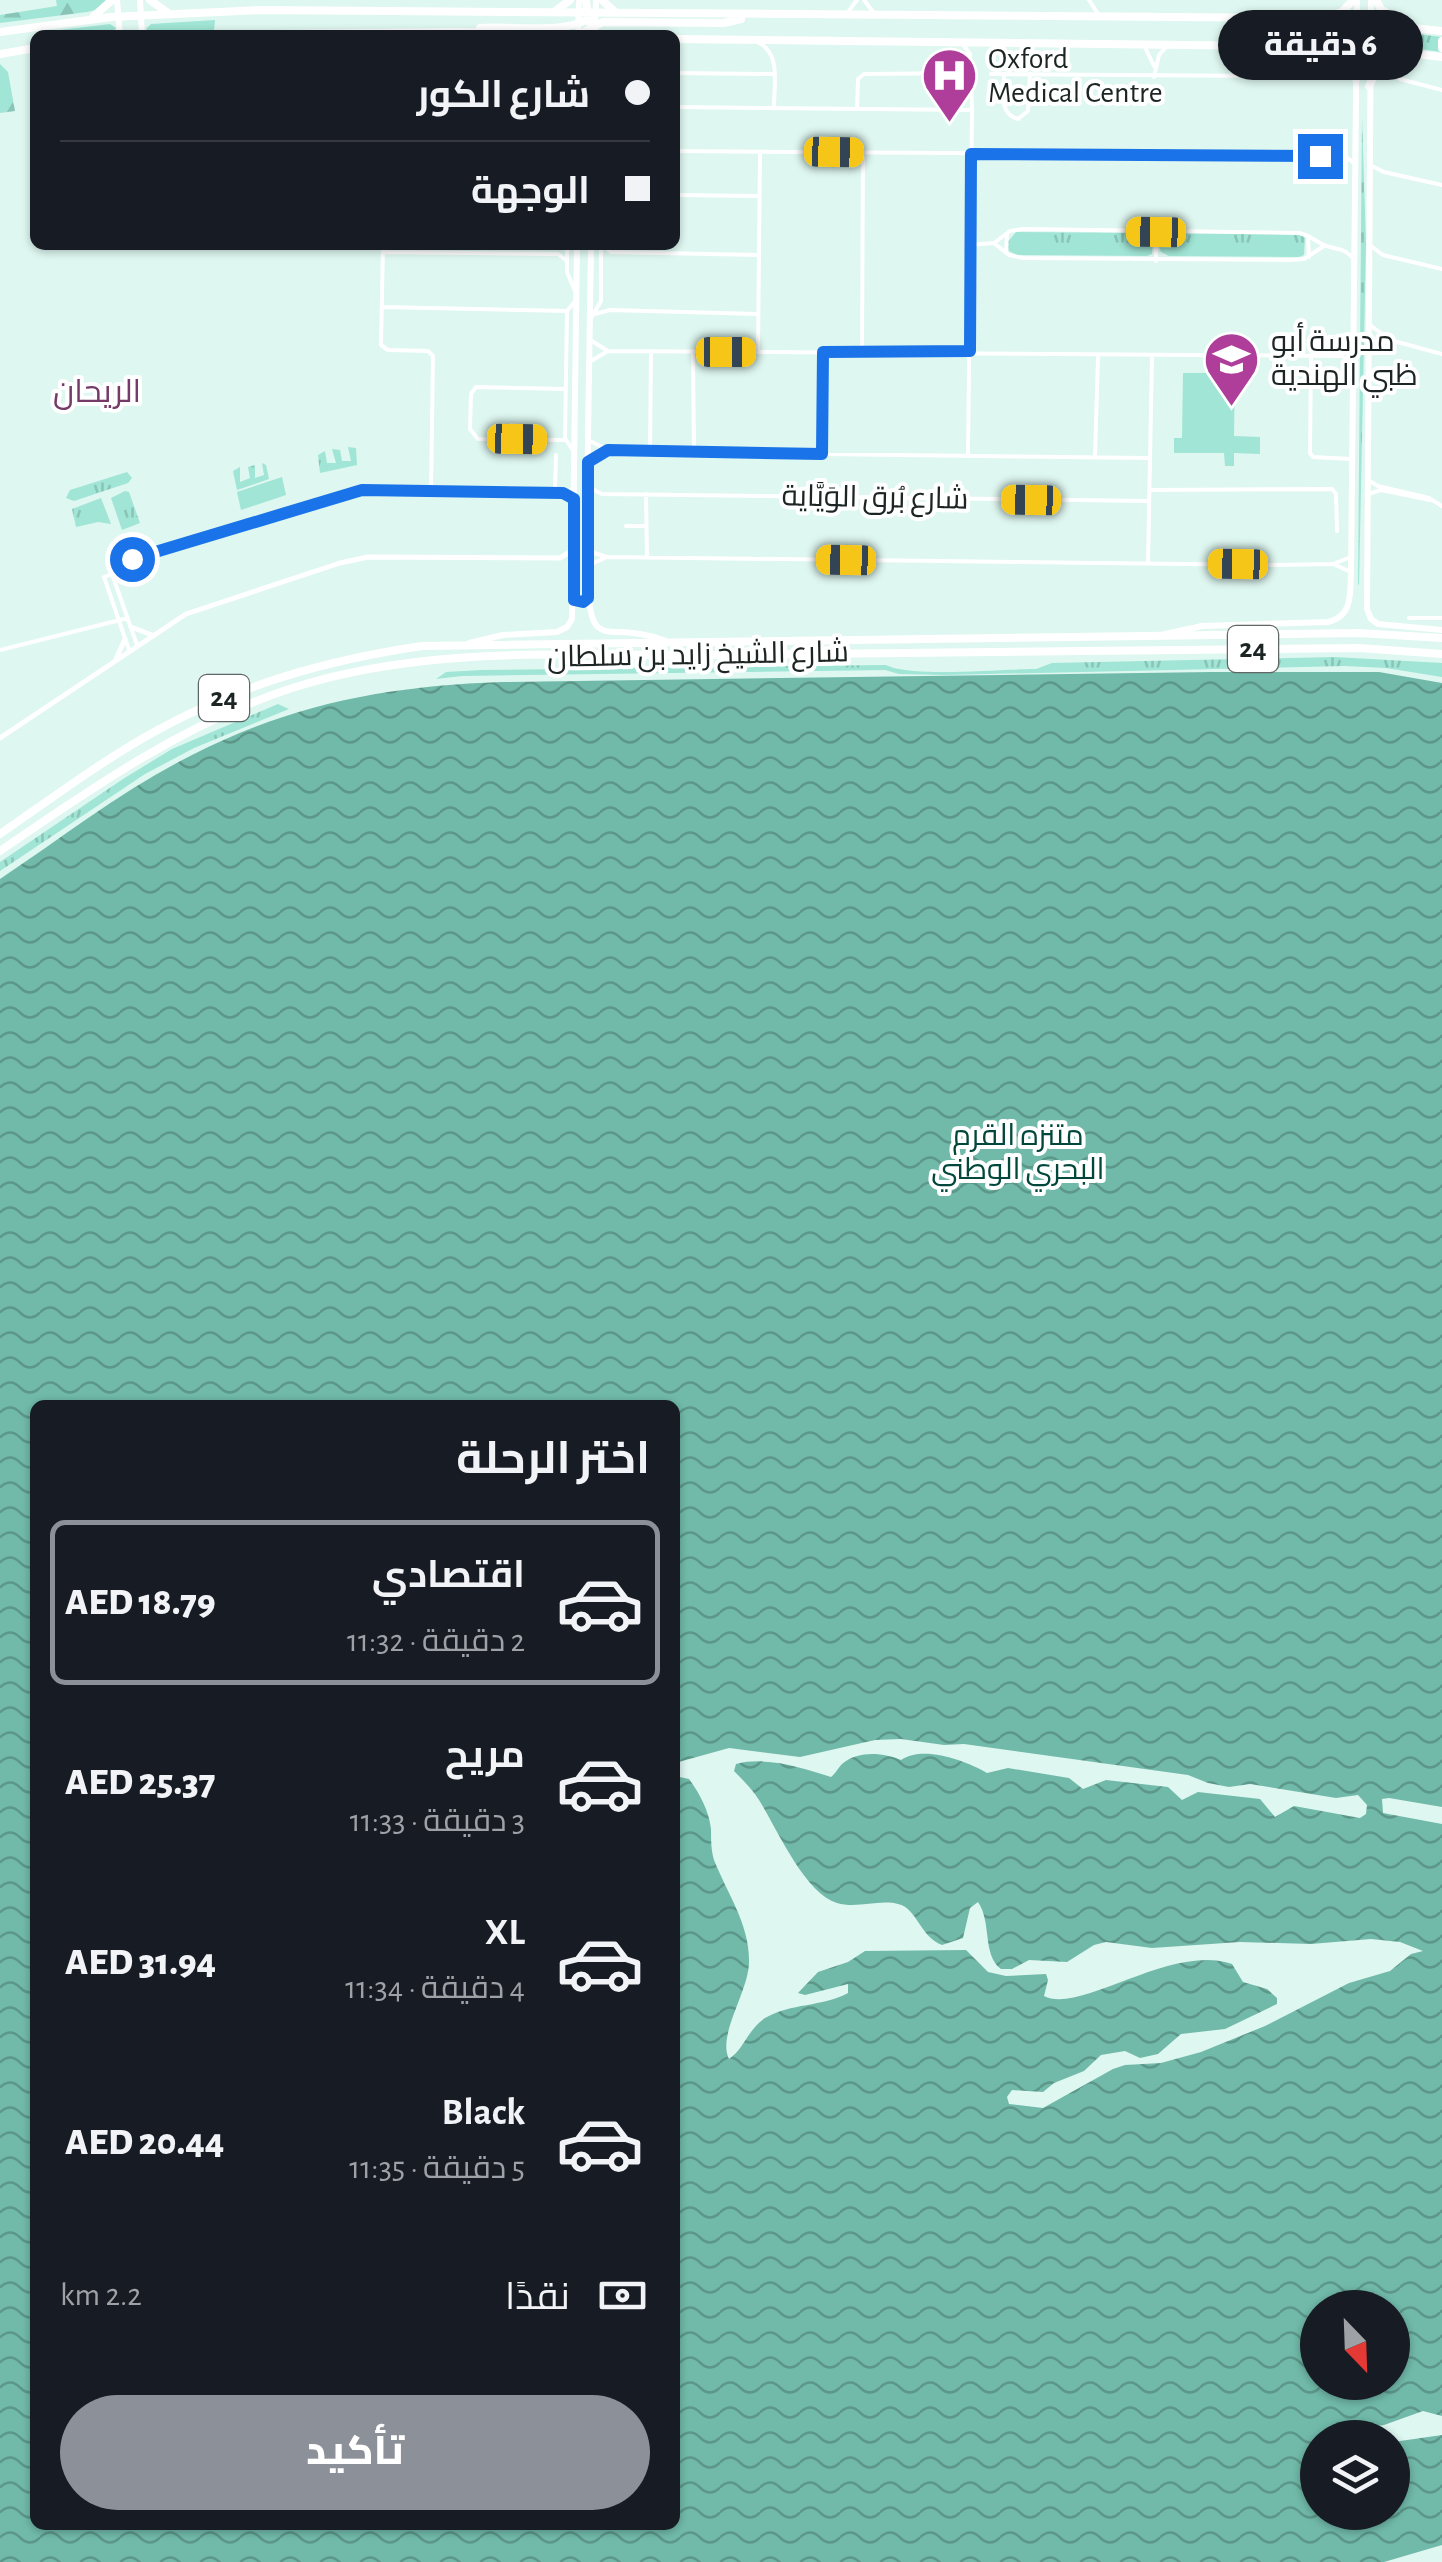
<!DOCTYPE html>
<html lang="ar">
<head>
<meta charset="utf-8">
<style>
  :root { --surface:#171b24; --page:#20242c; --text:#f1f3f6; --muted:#9ea1a6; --line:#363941; --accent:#8c9099 }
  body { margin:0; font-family:"Alegreya Sans",Cairo,sans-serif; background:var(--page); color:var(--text); direction:rtl; height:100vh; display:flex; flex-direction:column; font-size:38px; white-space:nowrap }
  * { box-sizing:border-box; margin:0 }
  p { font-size:32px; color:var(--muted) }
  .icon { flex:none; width:55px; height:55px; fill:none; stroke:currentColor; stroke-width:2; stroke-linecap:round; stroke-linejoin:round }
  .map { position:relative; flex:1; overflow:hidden; direction:ltr }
  .side { position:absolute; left:30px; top:1400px; width:650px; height:1130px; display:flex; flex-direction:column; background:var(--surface); border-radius:15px; box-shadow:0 2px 8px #0004; direction:rtl }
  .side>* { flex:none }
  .top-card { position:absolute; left:30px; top:30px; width:650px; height:220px; border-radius:15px; box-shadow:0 2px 8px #0004; direction:rtl; display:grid; align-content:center; height:220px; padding:0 30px; background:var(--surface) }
  .needle { width:65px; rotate:157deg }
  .tools { position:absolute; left:1300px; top:2290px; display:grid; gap:20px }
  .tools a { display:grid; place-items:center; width:110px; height:110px; border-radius:50%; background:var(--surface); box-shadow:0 2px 8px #0004; font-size:50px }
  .end { position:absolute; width:45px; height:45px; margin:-22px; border:12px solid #1a73e8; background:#fff; box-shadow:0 0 0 5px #fff }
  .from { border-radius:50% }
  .bubble { position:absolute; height:70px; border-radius:35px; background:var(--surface); box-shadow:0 2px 8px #0004; font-size:32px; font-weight:800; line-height:70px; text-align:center; direction:rtl }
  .car { position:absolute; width:30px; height:60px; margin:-30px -15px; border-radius:12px; box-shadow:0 0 8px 2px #0007; background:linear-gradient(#f5c518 24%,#345 0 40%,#f5c518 0 76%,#345 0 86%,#f5c518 0) }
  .top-card b { display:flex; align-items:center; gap:35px; height:95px; font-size:38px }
  .top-card b+b { border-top:2px solid var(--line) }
  .top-card i { width:25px; height:25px; background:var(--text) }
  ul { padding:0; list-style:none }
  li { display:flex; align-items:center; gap:30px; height:165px; margin:0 20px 15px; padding:0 10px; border:5px solid transparent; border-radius:15px }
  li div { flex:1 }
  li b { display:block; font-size:38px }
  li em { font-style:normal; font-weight:800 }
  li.active { border-color:var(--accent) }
  li>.icon { width:90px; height:90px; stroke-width:1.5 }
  h2 { padding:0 30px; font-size:45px; line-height:120px }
  .pay { display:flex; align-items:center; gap:25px; height:110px; padding:0 30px; font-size:38px }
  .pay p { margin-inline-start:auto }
  .button { display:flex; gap:20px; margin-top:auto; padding:20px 30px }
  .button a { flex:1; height:115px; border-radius:60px; background:var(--accent); color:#fff; font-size:40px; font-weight:800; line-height:115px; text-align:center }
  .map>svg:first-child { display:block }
</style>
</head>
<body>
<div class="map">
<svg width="1442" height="2562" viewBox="0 0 1442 2562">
  <defs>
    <pattern id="grass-tufts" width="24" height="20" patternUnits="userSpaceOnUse" patternTransform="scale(2.5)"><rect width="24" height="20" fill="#a0e5d5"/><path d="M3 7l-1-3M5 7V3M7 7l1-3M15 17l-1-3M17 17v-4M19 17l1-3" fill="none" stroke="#89c4b7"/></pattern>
    <pattern id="forest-firs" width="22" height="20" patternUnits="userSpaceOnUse" patternTransform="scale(2.5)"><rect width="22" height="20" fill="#a0e5d5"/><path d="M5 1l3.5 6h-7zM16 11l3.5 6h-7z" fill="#89c4b7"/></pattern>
    <pattern id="water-waves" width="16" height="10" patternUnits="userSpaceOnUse" patternTransform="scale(2.5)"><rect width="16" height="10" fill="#71baaa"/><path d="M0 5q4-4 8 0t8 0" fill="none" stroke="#5c978a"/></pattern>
  </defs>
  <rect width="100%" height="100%" fill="#def7f0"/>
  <path fill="url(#grass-tufts)" d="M215,20L214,30L152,34L146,29L151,24Z
    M1282,23L1341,24V38H1284L1286,30Z
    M110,24L116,28L111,34L49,35L43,32Z
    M1392,31L1442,37L1438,47L1441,52L1392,45Z
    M1362,117L1366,244L1359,585L1358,584Z
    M1016,232L1147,233L1153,237L1152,254L1147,256L1017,255L1009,251L1007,243Z
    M1167,233L1299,234L1305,238L1304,255L1299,257L1169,256L1161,252L1158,244Z
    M348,447L356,448L357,465L320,473L318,455L325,451L327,463H336L332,449L340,450L342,461H351Z
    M262,463L266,465L269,479L237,490L233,471L240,467V482L250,478L248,467L255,465V478L264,475Z
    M127,472L132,478L128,483L74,501L66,498L70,490Z
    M125,491L129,492L140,523L122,530L111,498Z
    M101,498L111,524L98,522L76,527L72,509Z
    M1335,657L1442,663V677L1386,668L1345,666L944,675L899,674L885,670L462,676L436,679L446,672L482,670L886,665C911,678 1002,669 1036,669L1052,663Z
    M278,704L289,709L194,748L145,774L0,871V862L123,779L172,749Z"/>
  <path fill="url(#forest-firs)" d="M56,0H108L99,9L87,12L0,23V15L57,6Z
    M0,64L8,72L15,111L0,113Z"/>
  <path fill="#a0e5d5" d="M1183,373H1235L1234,436L1260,437V454L1234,453V466H1225L1224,453H1174V438H1182Z
    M282,477L286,495L241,510L237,492Z"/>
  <path fill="url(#water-waves)" fill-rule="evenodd" d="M1211,672H1379L1442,683V1807L1389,1798L1382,1799L1383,1813L1442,1824V2416L1423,2411L1384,2425L1343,2432L1339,2437L1318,2438V2512H1392L1393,2442L1442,2435V2545L1384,2562H0V879C63,837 124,789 192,755C294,703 389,686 502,682ZM35,1405H675V1763L729,1748L800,1757L875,1740L901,1739L944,1745L964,1744L1188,1775L1208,1783L1229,1787L1250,1784L1336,1798L1358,1795L1367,1805L1366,1814L1360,1818L1294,1806L1275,1817L1260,1799L1198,1792L1182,1800L1168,1787L1106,1780L1083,1789L1069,1778L1008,1768L987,1773C965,1760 923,1745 901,1760C884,1753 859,1750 842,1764C838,1768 836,1773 831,1777C803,1768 767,1756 736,1764L734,1771C743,1780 752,1789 759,1800C776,1827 805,1894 837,1903C857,1909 879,1899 898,1904C917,1908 920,1937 942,1945L963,1938L970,1908L978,1902C992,1922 982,1955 1001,1969H1012L1029,1960L1067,1962L1094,1945L1106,1942L1152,1948L1240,1942L1311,1944L1371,1939L1400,1942L1423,1951L1411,1954L1390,1971L1349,1983L1265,2026L1201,2052L1161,2063L1125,2065L1113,2069L1043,2108L1009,2104L1007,2097L1012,2090L1043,2092L1054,2083L1084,2071L1101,2055L1125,2051L1140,2058L1158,2054L1181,2034L1225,2029L1277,2004V1998L1267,1989L1243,1982L1232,1964C1171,1943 1080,2015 1044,1996L1048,1980L1046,1974L1006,1976L988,1972L966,1950L865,1951L848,1962L818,1972L798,1993L805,1995L848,1984V1993C822,2007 791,2003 765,2018C748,2029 744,2049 729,2059C717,2035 749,1991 749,1962C750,1925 727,1893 714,1860C711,1850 711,1839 711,1829C709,1811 700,1794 689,1779L675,1776V2525H35ZM1318,2308H1392V2382H1318Z"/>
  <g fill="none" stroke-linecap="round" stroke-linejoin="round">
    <path stroke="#fff" stroke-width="4" d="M864,0L873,12
      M1089,0L1098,14
      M848,12L857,0
      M759,43C781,54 774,85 774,107
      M962,43L970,54L972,110L968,455
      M1145,47L1154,66
      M675,73L774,74
      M991,74L1285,76
      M1004,74C1004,91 998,114 1018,119L1028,111L1030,74
      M1154,77L1159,55L1167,46
      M1400,79L1442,90
      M675,107L972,110
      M857,109L858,79L864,74L971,73
      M675,151L1344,156L1353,162
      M1370,165L1384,172L1442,185
      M675,195L759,196
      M1156,232V261
      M1308,237L1309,257
      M994,243L1009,255L1023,258L1290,260L1304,259L1324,246
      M383,245L381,345L388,350L428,351L433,356L431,490
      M567,245V272L574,289
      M602,245L611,252L757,255
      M970,245L994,243L1010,231L1023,229L1299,233C1310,235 1313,240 1322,244C1333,250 1341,246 1352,257
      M1371,246L1383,255L1442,269
      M383,252L558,254L567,261
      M1006,253L1007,234
      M382,307L567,311
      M595,314L610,310L758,314
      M590,320L601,301V245
      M1370,325L1390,340L1442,354
      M592,341L608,351L1342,356L1352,364
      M1370,351L1387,341
      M693,352L694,452
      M758,352L760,152
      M862,353L863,153
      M1311,356L1310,453L1313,457L1351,459
      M591,361L608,351
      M565,440L478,439L470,429L471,394L476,387L565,389
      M588,440L608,450L650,452L1150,458
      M572,449L565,438L567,311L576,300
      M650,452L651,351
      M822,453L823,353
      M1095,456L1098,356
      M590,459L608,450
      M1368,480L1378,486L1429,498L1442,506
      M590,488L602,494L1149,501
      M1149,490L1332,489L1336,494L1337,531
      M555,491L556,455
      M646,494L647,557
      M1368,494L1381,490L1430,500
      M626,526H646
      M588,551L607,557L1272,565L1333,564L1351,557
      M1148,564L1152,355
      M1333,564L1351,572
      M589,565L607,557
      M112,574L137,645
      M1409,618H1442
      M0,650L128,618
      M129,650L104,577L117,572L135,558L362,490L563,493L575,489"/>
    <path stroke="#fff" stroke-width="5" d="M131,627L152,635
      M116,659L125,639
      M0,738L186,614L340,563L368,557L560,558L573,550"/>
    <path stroke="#fff" stroke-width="6" d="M117,0L120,35
      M140,0L142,35
      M1371,0L1367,609L1371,619L1378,624L1442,630
      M595,29L596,0
      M578,35L579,0
      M591,245L586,568C591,661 602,617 666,641
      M1165,634L1202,626L1328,622C1353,616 1350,594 1351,572L1357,0
      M469,643L503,635L557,632L567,627L572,619L577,245"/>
    <path stroke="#fff" stroke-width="8" d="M150,0L168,13
      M586,0L588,17L594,35
      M602,0L614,11
      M1376,0L1381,9L1401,23
      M554,12L570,0
      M93,17L112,0
      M1323,17L1342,12L1353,0
      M1267,21L1277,24L1283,30L1277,39L1267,42
      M480,28C512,25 573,37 596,13
      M0,32L111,17L259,10L1316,18L1442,31
      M193,35L460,32L572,35
      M578,35L603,22L724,23L741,19
      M675,39L1352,47L1442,57
      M1442,41V48
      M1330,50L1349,59L1356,79
      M0,54L35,48
      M1369,86L1381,63L1404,53"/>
    <path stroke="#fff" stroke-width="8" d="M0,834C51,799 100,762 154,732C238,685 327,660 422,646L1359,633L1442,638
      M0,851C92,788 182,725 289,689C425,644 575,656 717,655C931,652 1145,651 1359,648L1442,654"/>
  </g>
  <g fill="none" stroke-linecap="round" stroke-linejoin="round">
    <path stroke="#1a73e8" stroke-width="12" d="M132,559L362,490L563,493L574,499V600L583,602L588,598V462L608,450L822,454L823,352L970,351L971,154L1320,156"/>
  </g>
  <defs>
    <symbol id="hospital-pin" viewBox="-11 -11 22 30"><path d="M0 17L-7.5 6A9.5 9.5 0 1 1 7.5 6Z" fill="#ae3e9a" stroke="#fff"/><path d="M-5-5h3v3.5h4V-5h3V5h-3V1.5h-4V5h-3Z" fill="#fff"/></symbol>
    <symbol id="school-pin" viewBox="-11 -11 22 30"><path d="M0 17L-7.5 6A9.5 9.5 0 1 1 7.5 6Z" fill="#ae3e9a" stroke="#fff"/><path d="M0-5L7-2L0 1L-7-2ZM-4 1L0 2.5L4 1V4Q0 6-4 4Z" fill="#fff"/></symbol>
  </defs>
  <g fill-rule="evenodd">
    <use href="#hospital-pin" x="918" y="44" width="63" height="86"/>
    <use href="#school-pin" x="1200" y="328" width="63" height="86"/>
  </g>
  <g text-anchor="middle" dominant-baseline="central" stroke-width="8" stroke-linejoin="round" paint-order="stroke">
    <g fill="#fff" stroke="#606665" stroke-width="2.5">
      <rect x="1228" y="626" width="50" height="46" rx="8"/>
      <rect x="199" y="675" width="50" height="46" rx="8"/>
    </g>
    <g font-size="28" font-weight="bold" fill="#1c2523">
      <text x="1253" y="649">24</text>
      <text x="224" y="698">24</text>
    </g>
    <g font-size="30" fill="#1c2523" stroke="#fff" text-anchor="start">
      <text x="988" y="59">Oxford<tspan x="988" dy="34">Medical Centre</tspan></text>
      <text x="1271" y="342">مدرسة أبو<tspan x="1271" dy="34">ظبي الهندية</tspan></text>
    </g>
    <g font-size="30" fill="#1c2523" stroke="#fff">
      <text transform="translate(875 498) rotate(1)">شارع بُرق الوَيَّاية</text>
      <text transform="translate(698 655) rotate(-1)">شارع الشيخ زايد بن سلطان</text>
    </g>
    <g font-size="30" fill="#02473c" stroke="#fff">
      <text x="1018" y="1136">متنزه القرم<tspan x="1018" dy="34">البحري الوطني</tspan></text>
    </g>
    <g font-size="32" fill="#743b68" stroke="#fff">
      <text x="97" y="392">الريحان</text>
    </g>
  </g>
</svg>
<div class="tools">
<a><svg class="needle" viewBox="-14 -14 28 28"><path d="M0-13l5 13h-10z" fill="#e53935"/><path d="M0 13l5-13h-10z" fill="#9ea1a6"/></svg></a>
<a><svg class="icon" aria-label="layers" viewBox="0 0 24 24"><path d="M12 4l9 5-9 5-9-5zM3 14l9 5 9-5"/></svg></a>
</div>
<i class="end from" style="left:132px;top:559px"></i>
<i class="end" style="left:1320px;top:156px"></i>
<div class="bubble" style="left:1218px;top:10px;width:205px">6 دقيقة</div>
<i class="car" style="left:834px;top:152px;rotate:91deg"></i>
<i class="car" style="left:1156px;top:232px;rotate:271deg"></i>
<i class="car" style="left:726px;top:352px;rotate:90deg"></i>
<i class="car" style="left:517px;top:439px;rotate:91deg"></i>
<i class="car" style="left:1031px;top:500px;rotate:271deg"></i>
<i class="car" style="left:846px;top:560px;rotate:271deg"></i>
<i class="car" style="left:1238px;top:564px;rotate:271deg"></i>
<div class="top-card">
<b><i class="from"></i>شارع الكور</b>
<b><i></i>الوجهة</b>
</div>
<section class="side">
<h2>اختر الرحلة</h2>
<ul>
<li class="active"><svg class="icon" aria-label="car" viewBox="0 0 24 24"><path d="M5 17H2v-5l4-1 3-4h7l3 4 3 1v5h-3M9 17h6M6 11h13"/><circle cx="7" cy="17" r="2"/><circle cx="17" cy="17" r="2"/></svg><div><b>اقتصادي</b><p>2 دقيقة · 11:32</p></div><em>AED 18.79</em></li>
<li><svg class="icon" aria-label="car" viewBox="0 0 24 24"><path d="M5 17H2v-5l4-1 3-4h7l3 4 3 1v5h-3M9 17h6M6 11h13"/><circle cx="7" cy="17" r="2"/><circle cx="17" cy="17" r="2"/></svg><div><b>مريح</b><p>3 دقيقة · 11:33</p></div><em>AED 25.37</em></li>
<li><svg class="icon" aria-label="car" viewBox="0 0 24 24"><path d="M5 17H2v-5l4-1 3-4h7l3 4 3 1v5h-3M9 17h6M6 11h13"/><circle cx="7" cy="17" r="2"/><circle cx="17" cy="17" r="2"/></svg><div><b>XL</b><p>4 دقيقة · 11:34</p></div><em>AED 31.94</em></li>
<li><svg class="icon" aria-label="car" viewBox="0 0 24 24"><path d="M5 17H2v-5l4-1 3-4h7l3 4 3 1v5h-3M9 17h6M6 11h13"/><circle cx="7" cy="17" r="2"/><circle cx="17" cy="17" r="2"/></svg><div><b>Black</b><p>5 دقيقة · 11:35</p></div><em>AED 20.44</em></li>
</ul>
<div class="pay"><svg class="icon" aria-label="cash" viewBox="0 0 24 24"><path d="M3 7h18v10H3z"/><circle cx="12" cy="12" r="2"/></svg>نقدًا<p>2.2 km</p></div>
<div class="button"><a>تأكيد</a></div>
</section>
</div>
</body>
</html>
